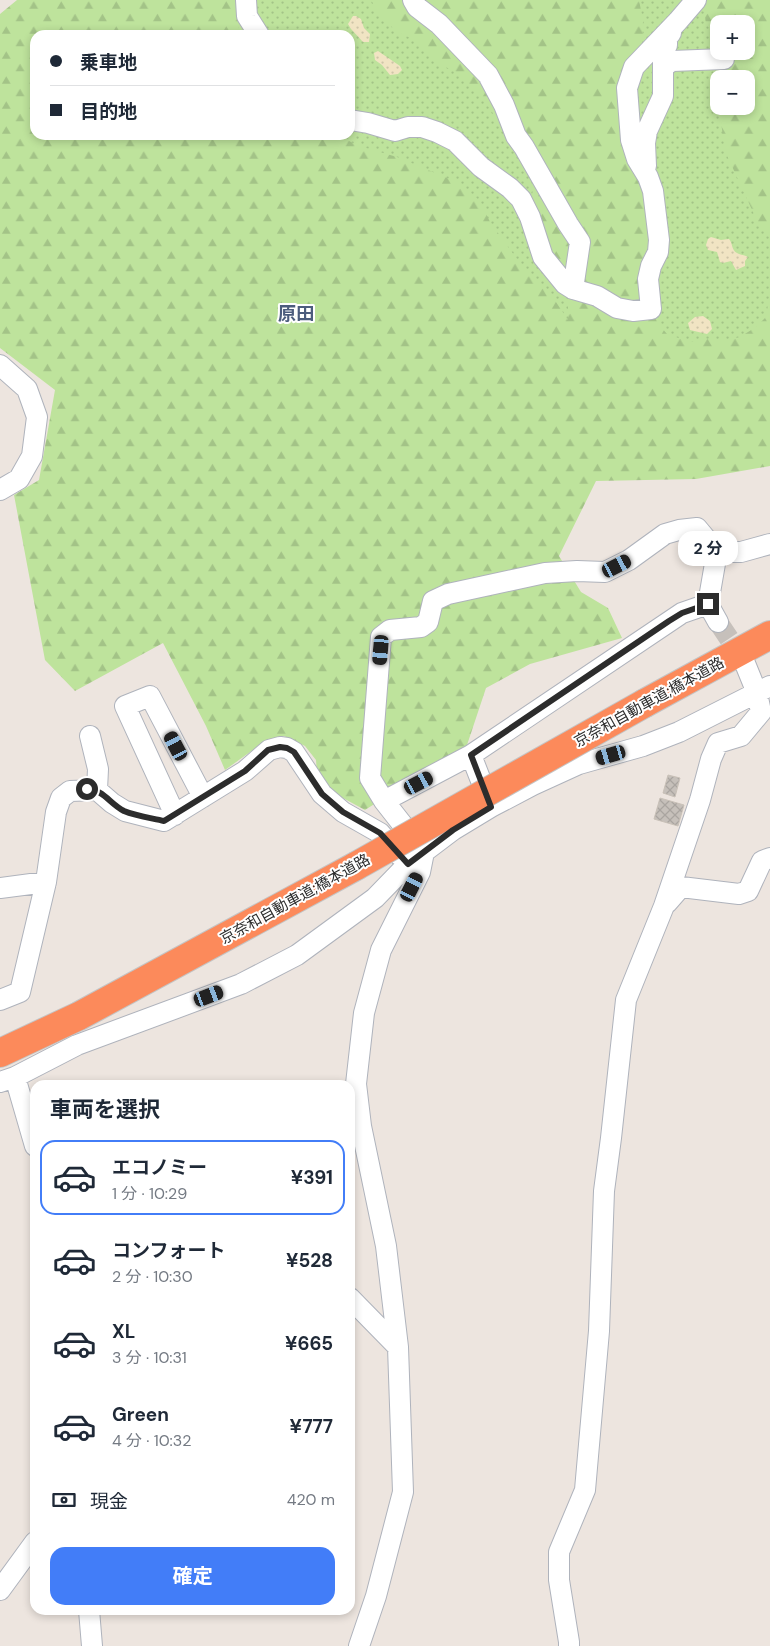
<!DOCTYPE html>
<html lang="ja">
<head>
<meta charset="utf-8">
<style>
  :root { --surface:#fff; --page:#f6f6f7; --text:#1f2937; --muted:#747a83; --line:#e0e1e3; --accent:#427df8 }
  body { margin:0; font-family:"DM Sans","Noto Sans JP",sans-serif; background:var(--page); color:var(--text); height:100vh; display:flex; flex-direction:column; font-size:19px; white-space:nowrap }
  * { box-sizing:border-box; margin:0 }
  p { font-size:16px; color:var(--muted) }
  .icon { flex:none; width:28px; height:28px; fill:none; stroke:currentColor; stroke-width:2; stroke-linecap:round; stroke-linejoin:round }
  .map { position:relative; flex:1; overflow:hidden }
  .panel { position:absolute; left:30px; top:1080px; width:325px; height:535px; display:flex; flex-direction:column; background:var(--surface); border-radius:15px; box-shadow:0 2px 8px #0003 }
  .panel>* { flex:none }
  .guide { position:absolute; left:30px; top:30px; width:325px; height:110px; border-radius:15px; box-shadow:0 2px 8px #0003; display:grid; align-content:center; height:110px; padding:0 20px; background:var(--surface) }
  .buttons { position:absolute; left:710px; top:15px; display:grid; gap:10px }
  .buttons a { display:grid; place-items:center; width:45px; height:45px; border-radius:10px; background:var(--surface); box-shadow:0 2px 8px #0003; font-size:25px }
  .end { position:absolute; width:22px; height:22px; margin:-11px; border:6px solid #2c2c2c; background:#fff; box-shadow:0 0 0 2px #fff }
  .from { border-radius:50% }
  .bubble { position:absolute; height:35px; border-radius:15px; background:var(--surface); box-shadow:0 2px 8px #0003; font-size:16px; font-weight:700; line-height:35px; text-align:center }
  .car { position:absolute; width:15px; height:30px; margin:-15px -8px; border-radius:6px; box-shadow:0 0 4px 1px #0007; background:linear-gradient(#222 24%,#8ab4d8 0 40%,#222 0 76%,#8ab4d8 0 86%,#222 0) }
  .guide b { display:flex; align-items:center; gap:18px; height:48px; font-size:19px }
  .guide b+b { border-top:1px solid var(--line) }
  .guide i { width:12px; height:12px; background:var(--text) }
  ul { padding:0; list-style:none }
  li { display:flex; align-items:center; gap:15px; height:75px; margin:0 10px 8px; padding:0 10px; border:2px solid transparent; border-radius:15px }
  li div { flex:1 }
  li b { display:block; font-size:19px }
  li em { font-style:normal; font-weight:700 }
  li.active { border-color:var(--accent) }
  li>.icon { width:45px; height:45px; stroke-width:1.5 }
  h2 { padding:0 20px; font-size:22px; line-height:60px }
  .pay { display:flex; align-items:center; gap:12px; height:55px; padding:0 20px; font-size:19px }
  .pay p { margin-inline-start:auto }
  .action { display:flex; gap:10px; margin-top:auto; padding:10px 20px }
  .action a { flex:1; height:58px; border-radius:15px; background:var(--accent); color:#fff; font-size:20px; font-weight:700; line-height:58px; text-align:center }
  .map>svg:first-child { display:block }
</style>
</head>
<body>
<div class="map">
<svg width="770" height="1646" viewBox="0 0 770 1646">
  <defs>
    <pattern id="grass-dots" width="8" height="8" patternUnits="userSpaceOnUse" patternTransform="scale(1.25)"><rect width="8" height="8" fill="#bee39c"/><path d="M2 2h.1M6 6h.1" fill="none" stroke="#a3c387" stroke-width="1.8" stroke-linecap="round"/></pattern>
    <pattern id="forest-firs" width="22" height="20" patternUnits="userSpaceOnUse" patternTransform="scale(1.25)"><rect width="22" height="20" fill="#bee39c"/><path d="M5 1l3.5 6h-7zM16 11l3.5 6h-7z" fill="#a3c387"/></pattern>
    <pattern id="sand-dots" width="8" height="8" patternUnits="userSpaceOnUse" patternTransform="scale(1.25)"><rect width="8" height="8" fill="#f1e4c3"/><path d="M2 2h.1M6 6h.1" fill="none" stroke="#cfc4a8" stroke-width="1.8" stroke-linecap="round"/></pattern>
    <pattern id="building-cross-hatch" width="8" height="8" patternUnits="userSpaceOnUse" patternTransform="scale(1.25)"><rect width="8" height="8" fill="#c6c0ba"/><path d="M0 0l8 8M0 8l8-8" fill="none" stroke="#aaa5a0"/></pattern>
  </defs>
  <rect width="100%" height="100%" fill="#ede5df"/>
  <path fill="url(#grass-dots)" fill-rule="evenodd" d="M131,0H770V353L577,383L206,135H350V35H152ZM719,24H746V51H719ZM719,79H746V106H719Z"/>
  <path fill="url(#forest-firs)" d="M17,0H238L239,35H35V135H337L359,146L397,157L459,183L480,201L490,222L527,273L548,290L568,320V294L525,219L536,180L481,95L458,73L433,61L419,42L400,33L384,22L371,0H639L643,21L642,46L631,60L641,187L647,206L655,265L656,307L661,327L667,334L690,342L704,339L729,340L740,337L756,327L766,317L770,293V466L696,479L596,481L559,556L581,592L608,608L622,638L530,664L486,688L467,745L365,810L330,791L317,774L316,760L305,746L284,736L264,742L225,770L206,726L163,643L75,691L45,660L14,495L39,480L55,390L0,348V14Z
    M700,0H770V238L759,225L725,151L721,122L722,106H746V79H723L731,53L730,51H746V24H719V40L706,24L704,10Z"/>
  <path fill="url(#sand-dots)" d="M353,16H356L361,19L364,28L370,34L369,42H363L351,29L348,24Z
    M378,51L400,66L402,70L398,74L390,75L382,65L375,60L374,53Z
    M711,237L721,240L729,239C733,243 731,250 737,253C740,255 745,255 748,257L745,261V266L736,270L731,261L723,263L720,262L717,252L708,250L706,245L708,239Z
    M703,316L710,321L712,329L707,334L690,330L688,323L695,317Z"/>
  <path fill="url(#building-cross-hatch)" stroke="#c9c1b8" d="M668,775L680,778L675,797L663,793Z
    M660,798L684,805L678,826L654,819Z"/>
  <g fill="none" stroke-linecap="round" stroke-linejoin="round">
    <path stroke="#c6c0bb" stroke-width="20" stroke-dasharray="20 10" stroke-linecap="butt" d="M718,622L744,661"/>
    <defs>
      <path id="minor" d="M246,0L247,16L259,35
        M413,0L417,7L439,24L488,75L504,105L516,136L524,147L568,224L580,242L573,289
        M663,67L672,61L724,59
        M350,120L368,123L395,131L408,127H422L437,132L455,141L481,167L510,188L521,199L530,217L543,257L565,284L573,289L597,296L617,308L633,311L651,309L648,279L651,266L658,252L659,240L653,191L648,177L637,159L631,140L627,88L634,67L678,21L696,0
        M646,166L645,143L647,131L663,96V57L664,50L667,45V38L671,33
        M0,365L27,389L37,417L32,456L19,479L0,490
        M717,552H741L770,544
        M90,736L98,769L97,790
        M471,755L490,804
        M384,801L471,755L682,613L708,604
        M175,815L125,706L150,696L203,797
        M0,888L46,882
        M667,903L681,887L739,894L748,891L762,861L770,858
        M0,1000L20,992L46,882L56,812L61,798L70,791L97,790L112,803L125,811L164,821L245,771L269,750L280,747L287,748L294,752L322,794L343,812L380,833L399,855
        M15,1077L35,1146
        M0,1082L15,1077L77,1045L241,984L297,955L375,898L408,864L424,852L453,830L491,807L533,785L579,764L643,746L679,732L770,686
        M350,1298L398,1347
        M0,1590L35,1542
        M89,1610L92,1646
        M359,1646L376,1596L403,1492L398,1347L386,1246L361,1126L356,1084L364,1013L381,950L420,872L424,852L384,801L370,778L381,637L390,630L421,627L428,622L433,601L448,594L545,573L577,571L605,572L629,560L665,534L679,530L697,528L717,552L708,604L718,622
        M569,1646V1642L559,1580V1552L585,1490L599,1331L604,1191L611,1138L626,1000L664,906L700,800L711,759L718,743L741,736L761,712L757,693L744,661"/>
      <path id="highway" d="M645,703L770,635
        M0,1053L79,1016L356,866"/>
    </defs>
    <use href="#minor" stroke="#afb3bc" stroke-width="22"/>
    <use href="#highway" stroke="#c4c4c4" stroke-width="30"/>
    <use href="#minor" stroke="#fff" stroke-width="20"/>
    <use href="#highway" stroke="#fc8a5b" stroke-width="28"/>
    <defs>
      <path id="highway-bridge" d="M356,866L645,703"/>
    </defs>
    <use href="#highway-bridge" stroke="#c4c4c4" stroke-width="30" stroke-linecap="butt"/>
    <use href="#highway-bridge" stroke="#fc8a5b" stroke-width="28"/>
  </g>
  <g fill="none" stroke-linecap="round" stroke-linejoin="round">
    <path stroke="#2c2c2c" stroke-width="6" d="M87,789C104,790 109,803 124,811C136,816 151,818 164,821L245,771L268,750L280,747L287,748L294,752L322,794L343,812L380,833L408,864L453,830L491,807L471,755L669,621L682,613L708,604"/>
  </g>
  <g text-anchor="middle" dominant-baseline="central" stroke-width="4" stroke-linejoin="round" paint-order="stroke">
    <g font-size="15" fill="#2c2c2c" stroke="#fff">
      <text transform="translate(649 702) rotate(-29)">京奈和自動車道;橋本道路</text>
      <text transform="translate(295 899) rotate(-29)">京奈和自動車道;橋本道路</text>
    </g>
    <g font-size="18" font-weight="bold" fill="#4c5c7d" stroke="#fff">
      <text x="296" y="314">原田</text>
    </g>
  </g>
</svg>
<div class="buttons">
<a>+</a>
<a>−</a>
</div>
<i class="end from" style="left:87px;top:789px"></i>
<i class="end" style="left:708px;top:604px"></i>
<div class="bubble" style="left:678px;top:531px;width:60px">2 分</div>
<i class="car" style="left:617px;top:566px;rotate:63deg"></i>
<i class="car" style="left:381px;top:650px;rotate:185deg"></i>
<i class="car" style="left:176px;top:746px;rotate:332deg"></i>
<i class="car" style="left:611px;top:755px;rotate:254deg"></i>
<i class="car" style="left:419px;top:783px;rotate:62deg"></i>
<i class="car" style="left:412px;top:887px;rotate:27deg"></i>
<i class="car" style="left:209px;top:996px;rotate:69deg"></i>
<div class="guide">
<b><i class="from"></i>乗車地</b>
<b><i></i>目的地</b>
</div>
<section class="panel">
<h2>車両を選択</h2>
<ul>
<li class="active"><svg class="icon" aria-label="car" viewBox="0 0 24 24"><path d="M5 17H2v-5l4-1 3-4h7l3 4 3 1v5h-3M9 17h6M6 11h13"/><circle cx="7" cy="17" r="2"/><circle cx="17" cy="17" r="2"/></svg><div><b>エコノミー</b><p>1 分 · 10:29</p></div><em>¥391</em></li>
<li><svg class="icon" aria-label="car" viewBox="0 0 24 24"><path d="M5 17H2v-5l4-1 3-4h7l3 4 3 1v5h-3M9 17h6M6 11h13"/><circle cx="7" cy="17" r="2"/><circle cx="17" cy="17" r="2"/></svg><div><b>コンフォート</b><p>2 分 · 10:30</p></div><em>¥528</em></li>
<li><svg class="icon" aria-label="car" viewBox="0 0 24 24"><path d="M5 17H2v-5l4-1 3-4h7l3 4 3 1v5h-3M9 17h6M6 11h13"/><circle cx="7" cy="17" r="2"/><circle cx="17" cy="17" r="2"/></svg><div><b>XL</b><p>3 分 · 10:31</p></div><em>¥665</em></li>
<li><svg class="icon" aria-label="car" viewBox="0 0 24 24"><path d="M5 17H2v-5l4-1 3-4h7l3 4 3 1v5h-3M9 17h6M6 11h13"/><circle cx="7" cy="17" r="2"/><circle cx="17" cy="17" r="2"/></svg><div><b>Green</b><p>4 分 · 10:32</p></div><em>¥777</em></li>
</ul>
<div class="pay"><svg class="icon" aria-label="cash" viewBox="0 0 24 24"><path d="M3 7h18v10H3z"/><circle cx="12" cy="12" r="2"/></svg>現金<p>420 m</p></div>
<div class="action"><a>確定</a></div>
</section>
</div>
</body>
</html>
